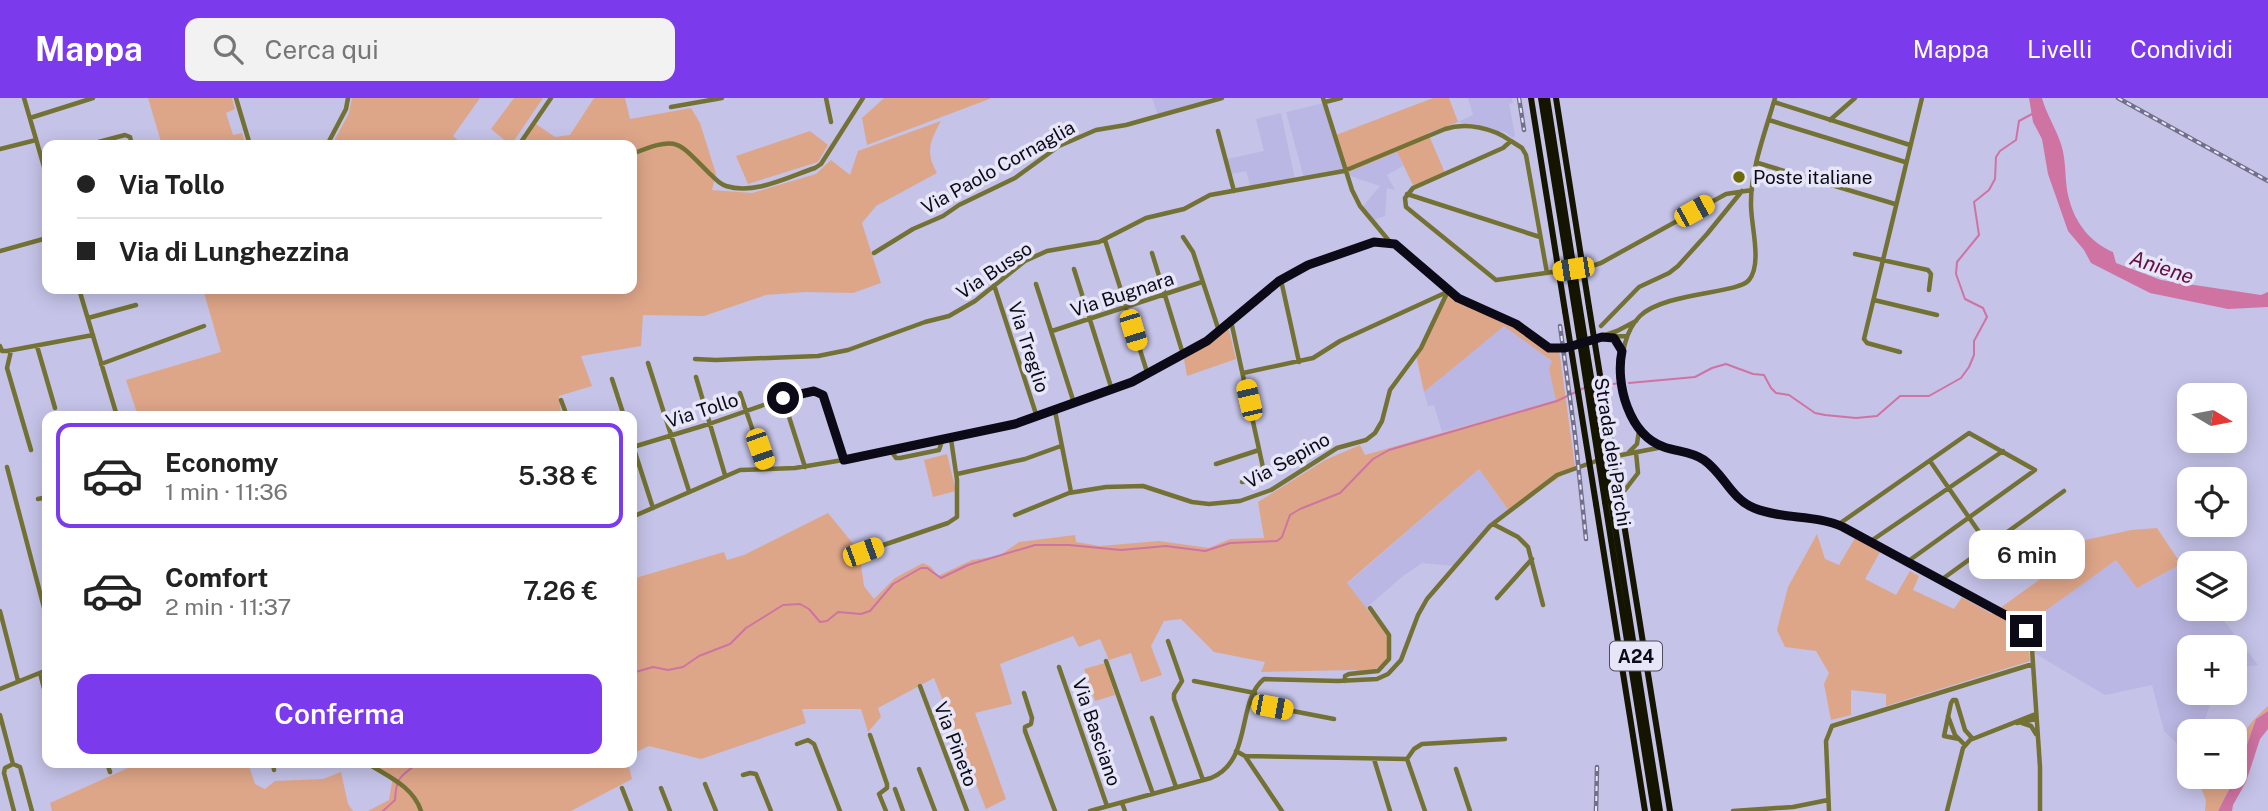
<!DOCTYPE html>
<html lang="it">
<head>
<meta charset="utf-8">
<style>
  :root { --surface:#fff; --page:#f2f2f2; --text:#222; --muted:#767676; --line:#e0e0e0; --accent:#7c3aed }
  body { margin:0; font-family:"Public Sans",sans-serif; background:var(--page); color:var(--text); height:100vh; display:flex; flex-direction:column; font-size:26px; white-space:nowrap }
  * { box-sizing:border-box; margin:0 }
  p { font-size:23px; color:var(--muted) }
  .icon { flex:none; width:38px; height:38px; fill:none; stroke:currentColor; stroke-width:2; stroke-linecap:round; stroke-linejoin:round }
  .map { position:relative; flex:1; overflow:hidden }
  .drawer { position:absolute; left:42px; top:313px; width:595px; height:357px; display:flex; flex-direction:column; background:var(--surface); border-radius:14px; box-shadow:0 4px 18px #0003 }
  .drawer>* { flex:none }
  .banner { position:absolute; left:42px; top:42px; width:595px; height:154px; border-radius:14px; box-shadow:0 4px 18px #0003; display:grid; align-content:center; height:154px; padding:0 35px; background:var(--surface) }
  .needle { width:46px; rotate:100deg }
  .controls { position:absolute; left:2177px; top:285px; display:grid; gap:14px }
  .controls a { display:grid; place-items:center; width:70px; height:70px; border-radius:14px; background:var(--surface); box-shadow:0 4px 18px #0003; font-size:35px }
  .end { position:absolute; width:32px; height:32px; margin:-16px; border:9px solid #0b0a16; background:#fff; box-shadow:0 0 0 4px #fff }
  .from { border-radius:50% }
  .bubble { position:absolute; height:49px; border-radius:14px; background:var(--surface); box-shadow:0 4px 18px #0003; font-size:23px; font-weight:600; line-height:49px; text-align:center }
  .car { position:absolute; width:21px; height:42px; margin:-21px -10px; border-radius:9px; box-shadow:0 0 5px 2px #0007; background:linear-gradient(#f5c518 24%,#345 0 40%,#f5c518 0 76%,#345 0 86%,#f5c518 0) }
  .banner b { display:flex; align-items:center; gap:24px; height:66px; font-size:26px }
  .banner b+b { border-top:2px solid var(--line) }
  .banner i { width:18px; height:18px; background:var(--text) }
  ul { padding:12px 0 0; list-style:none }
  li { display:flex; align-items:center; gap:21px; height:105px; margin:0 14px 10px; padding:0 21px; border:4px solid transparent; border-radius:14px }
  li div { flex:1 }
  li b { display:block; font-size:26px }
  li em { font-style:normal; font-weight:600 }
  li.active { border-color:var(--accent) }
  li>.icon { width:63px; height:63px; stroke-width:1.5 }
  .button { display:flex; gap:14px; margin-top:auto; padding:14px 35px }
  .button a { flex:1; height:80px; border-radius:14px; background:var(--accent); color:#fff; font-size:28px; font-weight:600; line-height:80px; text-align:center }
  header { display:flex; align-items:center; gap:42px; box-sizing:border-box; height:98px; padding:0 35px; background:var(--accent); color:#fff }
  header strong { font-size:33px }
  nav { display:flex; gap:38px; margin-inline-start:auto; font-size:24px }
  .search { width:490px; height:63px; background:var(--page); display:flex; align-items:center; gap:18px; box-sizing:border-box; padding:0 24px; border-radius:14px; color:var(--muted); font-size:26px }
  .map>svg:first-child { display:block }
</style>
</head>
<body>
<header>
<strong>Mappa</strong>
<div class="search"><svg class="icon" aria-label="search" viewBox="0 0 24 24"><circle cx="10" cy="10" r="6"/><path d="M15 15l6 6"/></svg>Cerca qui</div>
<nav><a>Mappa</a><a>Livelli</a><a>Condividi</a></nav>
</header>
<div class="map">
<svg width="2268" height="713" viewBox="0 0 2268 713">
  <rect width="100%" height="100%" fill="#c5c3e8"/>
  <path fill="#bab7e4" d="M1152,0H1222L1158,17Z
    M1468,0H1512L1513,5L1509,6L1515,37L1513,40L1505,34L1458,24L1473,17Z
    M1324,5L1343,73L1304,80L1286,14Z
    M1281,15L1295,81L1251,89L1246,73L1231,76L1227,61L1264,53L1256,21Z
    M1397,54L1403,68L1387,77L1395,92L1387,90L1385,118L1374,122L1363,108L1380,88L1347,77V75Z
    M1504,227L1553,263L1549,271L1557,303L1442,334L1434,307L1428,308L1424,294Z
    M1479,371L1509,413L1500,420L1454,468L1422,465L1403,478L1366,510L1347,486Z
    M2116,461L2137,490L2181,466L2189,477V511H2215L2258,567L2235,570V550H2189V595H2214L2201,633L2189,634V657L2164,633L2152,587L2105,597L2029,552L2028,543L2020,531Z"/>
  <path fill="#dea689" d="M148,0H232L235,11L226,15L233,37L242,35L246,47H162Z
    M352,0H480L453,38L464,47H332L349,15Z
    M514,0H543L511,47L491,31Z
    M594,0H625L630,21L691,10L700,25L716,76L712,92L752,95L816,76L831,62L850,77L858,53L941,23C930,43 925,54 937,75L876,108L862,125L881,185L853,195L805,194L766,197L704,218L643,217L641,248L581,258L592,288L559,298L561,314L552,318H138L126,282L221,254L203,191H632V47H521L536,26L555,39L570,37Z
    M884,0H992L867,47L862,20Z
    M1433,0H1449L1458,24L1428,35L1445,75L1414,89L1397,54L1347,75L1336,37Z
    M810,33L828,47L818,64L748,86L736,58Z
    M1448,193L1516,226L1544,247L1559,251L1575,369L1509,413L1479,371L1347,485L1388,538V562L1370,575L1355,572L1261,574L1265,564L1214,554L1181,521L1164,523L1151,548L1162,577L1141,584L1131,555L1109,562L1100,541L1079,549L1073,538L1000,566L1012,606L975,615L1006,701L986,711L934,580L878,610L881,619L868,634L861,611H802L806,625L701,661L649,648L632,656V481L724,454L727,462L744,457L828,415L859,453L864,488L874,501L895,480L923,465L931,469L938,478L972,462L999,458L1019,444L1075,437L1076,444L1100,448L1159,443L1209,450L1230,441L1264,440L1258,404L1325,362L1360,347L1365,357L1556,302L1549,271L1552,263L1504,228L1424,294L1416,257Z
    M1226,232H1229L1236,261L1187,278L1184,261L1209,246Z
    M947,356L956,393L933,399L924,362Z
    M2157,430L2181,466L2137,490L2116,462L2020,531L2028,543L2030,563L1886,608V596L1851,592V617L1831,622L1824,586L1829,575L1816,553L1785,549L1777,532L1788,489L1817,436L1825,461L1839,467L1855,440L1880,454L1865,481L1896,497L1910,473L1919,478L1913,492L1954,511L1962,499L1992,516L2076,455L2081,443L2131,432Z
    M1105,565L1115,597L1095,603L1084,571Z
    M2268,608V613L2256,621L2236,678L2218,713H2205L2206,702L2196,679H2211L2219,686L2223,685L2226,679H2235C2235,646 2243,630 2268,608Z
    M130,665H248L255,686L265,691L275,683L323,681L341,674L348,706L353,713H52L50,705L130,669Z
    M372,665H628L632,681L571,713H368L389,702L393,679Z"/>
  <path fill="#cf73a3" d="M2029,0H2042C2046,15 2056,31 2061,46C2067,64 2064,83 2069,101C2075,125 2091,145 2113,154L2116,165L2161,182L2261,197L2268,194V209L2228,211L2150,195L2091,165L2084,152L2068,133L2048,76L2042,41L2033,24Z
    M2268,613V631L2260,641L2246,684L2233,707L2232,713H2218L2236,678L2256,621Z"/>
  <g fill="none" stroke-linecap="round" stroke-linejoin="round">
    <path stroke="#cf73a3" stroke-width="2" d="M1629,285L1695,279L1712,270L1726,266L1753,276L1764,277L1771,290L1776,295L1789,297L1815,315L1825,317L1856,320L1877,318L1900,298H1929L1961,280L1969,269L1974,257V243L1987,219L1983,210L1965,201L1956,176L1957,164L1979,137L1974,104L1989,92L1995,81L1996,59L2000,53L2016,42L2019,23L2032,16
      M1596,288L1621,285
      M632,575L653,569L668,572L683,569L699,558L730,546L746,530L783,507L800,506L809,511L820,524L827,523L838,514L861,516L870,513L893,486L921,470H927L941,480L968,467L1035,447H1069L1121,452L1166,448L1205,453L1230,445L1277,443L1282,439L1290,417L1300,411L1340,395L1373,361L1389,352L1557,303L1584,290
      M383,713L395,702C396,679 401,678 418,665"/>
    <path stroke="#737234" stroke-width="4.5" d="M24,0L47,79
      M236,0L250,47
      M826,0L831,24
      M1323,0L1352,92L1360,108L1390,144
      M1775,0C1766,32 1751,70 1751,104C1750,125 1763,165 1749,182C1738,196 1665,194 1640,218C1612,245 1617,317 1647,340C1665,353 1688,350 1706,363C1723,377 1730,399 1750,409C1779,423 1813,416 1843,429L2009,519C2022,527 2029,536 2032,551L2040,669V713
      M1325,4L1341,0
      M1774,4L1910,47
      M671,9L722,0
      M30,20L93,0
      M1769,22L1905,64
      M1830,22L1855,0
      M1218,33L1234,93
      M1511,43L1522,50L1526,57L1547,175
      M87,47L125,37L130,39L132,47
      M327,47L346,11L348,0
      M519,47L551,0
      M0,51L36,42
      M632,56C678,38 676,42 709,75C715,80 719,86 726,88C755,97 788,79 815,70L821,66L863,0
      M1758,65L1895,106
      M1407,96L1540,139
      M1183,139L1193,154L1219,233
      M1105,142L1148,277
      M0,153L47,140
      M874,155L913,131L943,118L959,107L1015,80L1059,48L1096,32L1126,27L1222,0
      M1152,155L1183,256
      M1855,156L1928,172L1931,176L1929,192
      M1592,168L1601,165L1726,96L1752,92
      M1074,171L1112,292
      M1281,182L1299,264
      M1036,186L1074,305
      M994,187L1037,319
      M79,191L117,318
      M1874,202L1937,217
      M88,220L136,207
      M1231,223L1264,374L1262,379L1242,384
      M1601,228L1639,189L1669,175L1678,168L1707,136L1742,93
      M1052,233L1202,184
      M1604,239L1627,238
      M0,248L2,253H7L93,237
      M37,248L55,310
      M11,253L7,270L31,352
      M1900,254L1867,245L1864,241L1922,0
      M695,261L716,262L818,258L848,252L925,224L949,218L975,203L1025,163L1047,153L1099,144L1146,120L1184,111L1210,97L1344,73L1445,31C1466,24 1493,30 1511,43L1503,50L1413,90L1405,100L1406,109L1496,182L1553,174
      M648,265L689,393
      M101,266L204,228
      M1243,275L1313,260L1340,243L1447,194
      M696,279L725,377
      M612,281L624,318
      M740,295L766,371
      M783,300L805,369
      M561,302L567,318
      M1055,313L1071,394
      M632,345L653,410
      M633,349L709,326L792,297L815,293L824,299L844,362
      M892,354L896,360H900L939,352L942,343
      M1629,354L1637,346L1639,332
      M1611,359L1663,349
      M1930,363L1988,447
      M1216,366L1259,352
      M7,369L47,521
      M957,376L1025,361L1061,348
      M1625,392L1638,375L1636,354
      M38,401L47,399
      M1015,417L1069,395L1106,389L1143,388L1192,404L1209,406L1240,403L1271,392L1337,350L1366,342L1375,335L1382,323L1390,292L1421,250L1448,193
      M632,419L740,372L795,370L897,353L1018,326L1098,297L1142,279L1205,244L1268,191L1294,174L1372,144H1384L1395,146L1458,200L1516,226L1549,249L1568,250L1617,233L1636,223
      M1493,426L1518,439L1528,449L1543,507
      M1839,426L1969,335L2035,372L1907,464
      M1871,443L2003,353
      M863,454L948,425L957,419V382L951,341
      M1941,482L2064,393
      M1497,500L1532,461
      M0,513L18,583
      M1168,543L1182,583L1174,596V601L1203,682
      M1106,563L1153,696
      M1059,569L1107,708
      M40,575L47,602
      M1194,583L1255,595
      M1345,583V578L1349,576L1378,573L1389,561V537L1370,510
      M920,588L967,713
      M0,591L47,572
      M1024,595L1032,620L1031,626L1025,629V633L1055,713
      M1251,605L1334,621
      M0,617L13,666L20,669L32,713
      M1948,618L1955,637L1965,647
      M1152,620L1176,689
      M2017,625L2036,621
      M2022,625L2031,628L2036,636
      M870,637L887,686V690L879,696L886,713
      M1959,641L1944,638L1951,605L1953,602H1956L1965,632L1972,640
      M797,646L808,642L814,646L840,713
      M1236,653L1245,658L1282,713
      M1245,658L1407,661L1414,651L1422,646L1505,641
      M1374,661L1390,713
      M1407,661L1425,713
      M107,665L110,674
      M273,665L274,672
      M367,665C387,678 413,688 421,713
      M13,666L5,670L4,675L14,713
      M919,671L935,713
      M1456,671L1470,713
      M743,677L750,675L756,676L771,713
      M705,686L716,713
      M622,690L631,713
      M661,690L670,713
      M895,691L903,713
      M1122,705L1125,713
      M1090,713L1211,680C1253,663 1236,603 1264,581L1338,583L1377,581L1388,576L1401,562L1418,517L1427,501L1490,428L1557,377L1599,362
      M1733,713L1793,709L1828,702
      M1829,713L1826,643L1832,628L2033,566
      M1947,713L1963,650L1970,642L2036,616"/>
    <path stroke="#141401" stroke-width="6" d="M1531,0L1565,213
      M1541,0L1575,212
      M1547,0L1580,211
      M1556,0L1589,209
      M1620,401L1670,713
      M1611,403L1660,713
      M1605,404L1654,713
      M1596,406L1645,713"/>
    <defs>
      <path id="rail" d="M1519,0L1524,32
        M2118,0L2268,83
        M1560,228L1575,337L1586,441
        M1596,713L1597,669"/>
    </defs>
    <use href="#rail" stroke="#716f89" stroke-width="4.5"/>
    <use href="#rail" stroke="#e7e6f9" stroke-width="2" stroke-dasharray="5" stroke-linecap="butt"/>
    <path stroke="#737234" stroke-width="4.5" d="M1553,174L1592,168"/>
    <path stroke="#141401" stroke-width="6" d="M1589,209L1620,401
      M1580,211L1611,403
      M1575,212L1605,404
      M1565,213L1596,406"/>
  </g>
  <g fill="none" stroke-linecap="round" stroke-linejoin="round">
    <path stroke="#0b0a16" stroke-width="9" d="M783,300L814,293L823,297L844,362L1015,326L1132,284L1207,243L1279,183L1308,167L1374,144L1395,146L1458,200L1516,226L1549,250H1565L1602,239L1614,240L1622,253C1615,286 1629,337 1664,349C1678,354 1691,353 1704,362C1724,376 1731,401 1754,410C1783,422 1815,416 1843,429L2009,519L2026,533"/>
  </g>
  <circle fill="#6d6b08" stroke="#e7e6f9" stroke-width="2.5" cx="1739" cy="79" r="7"/>
  <g text-anchor="middle" dominant-baseline="central" stroke-width="7" stroke-linejoin="round" paint-order="stroke">
    <rect fill="#e7e6f9" stroke="#4d4c5a" stroke-width="2" x="1610" y="543.5" width="52" height="29" rx="5"/>
    <g font-size="18" font-weight="bold" fill="#0b0a16">
      <text x="1636" y="558">A24</text>
    </g>
    <g font-size="19" fill="#0b0a16" stroke="#e7e6f9">
      <text transform="translate(998 69) rotate(-29)">Via Paolo Cornaglia</text>
      <text transform="translate(994 172) rotate(-34)">Via Busso</text>
      <text transform="translate(1122 196) rotate(-18)">Via Bugnara</text>
      <text transform="translate(1029 249) rotate(72)">Via Treglio</text>
      <text transform="translate(702 312) rotate(-18)">Via Tollo</text>
      <text transform="translate(1613 354) rotate(81)">Strada dei Parchi</text>
      <text transform="translate(1287 362) rotate(-29)">Via Sepino</text>
      <text transform="translate(1097 634) rotate(71)">Via Basciano</text>
      <text transform="translate(956 646) rotate(69)">Via Pineto</text>
    </g>
    <g font-size="19" fill="#0b0a16" stroke="#e7e6f9" text-anchor="start">
      <text x="1753" y="79">Poste italiane</text>
    </g>
    <g font-size="21" font-style="italic" fill="#630f43" stroke="#e7e6f9">
      <text transform="translate(2162 169) rotate(18)">Aniene</text>
    </g>
  </g>
</svg>
<div class="controls">
<a><svg class="needle" viewBox="-14 -14 28 28"><path d="M0-13l5 13h-10z" fill="#e53935"/><path d="M0 13l5-13h-10z" fill="#767676"/></svg></a>
<a><svg class="icon" aria-label="locate" viewBox="0 0 24 24"><circle cx="12" cy="12" r="6"/><path d="M12 2v4M12 18v4M2 12h4M18 12h4"/></svg></a>
<a><svg class="icon" aria-label="layers" viewBox="0 0 24 24"><path d="M12 4l9 5-9 5-9-5zM3 14l9 5 9-5"/></svg></a>
<a>+</a>
<a>−</a>
</div>
<i class="end from" style="left:783px;top:300px"></i>
<i class="end" style="left:2026px;top:533px"></i>
<div class="bubble" style="left:1969px;top:432px;width:116px">6 min</div>
<i class="car" style="left:1694px;top:113px;rotate:61deg"></i>
<i class="car" style="left:1573px;top:171px;rotate:261deg"></i>
<i class="car" style="left:1133px;top:232px;rotate:163deg"></i>
<i class="car" style="left:1249px;top:302px;rotate:347deg"></i>
<i class="car" style="left:760px;top:351px;rotate:161deg"></i>
<i class="car" style="left:863px;top:454px;rotate:70deg"></i>
<i class="car" style="left:1272px;top:609px;rotate:101deg"></i>
<div class="banner">
<b><i class="from"></i>Via Tollo</b>
<b><i></i>Via di Lunghezzina</b>
</div>
<section class="drawer">
<ul>
<li class="active"><svg class="icon" aria-label="car" viewBox="0 0 24 24"><path d="M5 17H2v-5l4-1 3-4h7l3 4 3 1v5h-3M9 17h6M6 11h13"/><circle cx="7" cy="17" r="2"/><circle cx="17" cy="17" r="2"/></svg><div><b>Economy</b><p>1 min · 11:36</p></div><em>5.38 €</em></li>
<li><svg class="icon" aria-label="car" viewBox="0 0 24 24"><path d="M5 17H2v-5l4-1 3-4h7l3 4 3 1v5h-3M9 17h6M6 11h13"/><circle cx="7" cy="17" r="2"/><circle cx="17" cy="17" r="2"/></svg><div><b>Comfort</b><p>2 min · 11:37</p></div><em>7.26 €</em></li>
</ul>
<div class="button"><a>Conferma</a></div>
</section>
</div>
</body>
</html>
